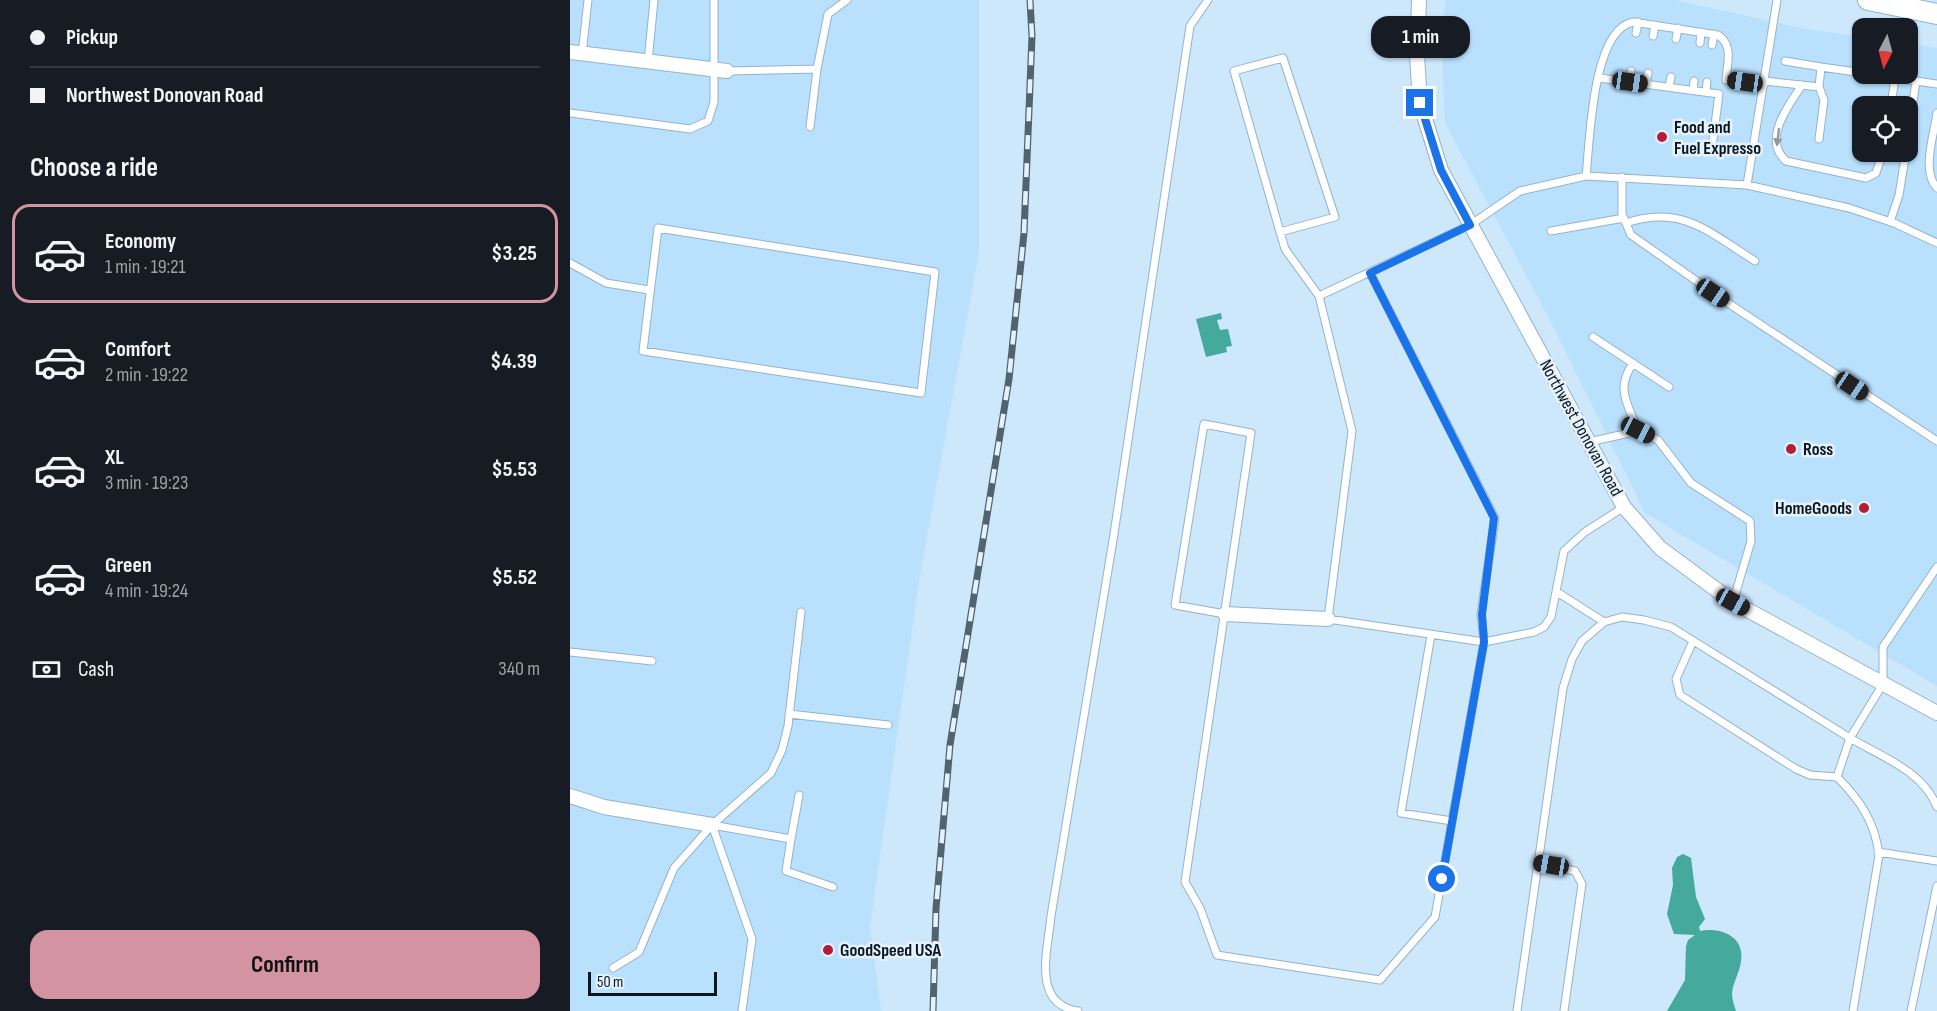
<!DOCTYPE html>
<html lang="en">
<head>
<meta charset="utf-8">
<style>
  :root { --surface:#171b24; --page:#20242c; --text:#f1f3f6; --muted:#9ea1a6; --line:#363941; --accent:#d493a0 }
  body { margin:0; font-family:"Sofia Sans Condensed",sans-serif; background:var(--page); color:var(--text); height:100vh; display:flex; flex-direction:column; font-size:22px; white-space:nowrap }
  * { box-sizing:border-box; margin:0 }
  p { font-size:20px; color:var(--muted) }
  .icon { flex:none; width:33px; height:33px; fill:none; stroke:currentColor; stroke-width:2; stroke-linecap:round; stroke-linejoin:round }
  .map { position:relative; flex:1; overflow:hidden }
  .drawer { display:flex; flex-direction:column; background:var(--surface); width:570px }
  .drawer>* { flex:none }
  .banner { display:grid; align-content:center; height:132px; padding:0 30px; background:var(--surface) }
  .needle { width:39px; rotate:186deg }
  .tools { position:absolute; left:1282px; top:18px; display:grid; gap:12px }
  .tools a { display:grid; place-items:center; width:66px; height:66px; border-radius:12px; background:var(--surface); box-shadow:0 2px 4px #0004; font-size:30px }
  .scale { position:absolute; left:18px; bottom:15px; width:129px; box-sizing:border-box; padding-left:6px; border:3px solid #0b171f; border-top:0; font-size:16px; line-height:21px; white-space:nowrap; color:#0b171f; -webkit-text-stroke:4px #e5f2fc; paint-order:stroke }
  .end { position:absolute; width:27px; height:27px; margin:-14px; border:8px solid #1a73e8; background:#fff; box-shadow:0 0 0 3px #fff }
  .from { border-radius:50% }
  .bubble { position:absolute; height:42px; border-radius:18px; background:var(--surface); box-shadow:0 2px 4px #0004; font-size:20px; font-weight:700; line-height:42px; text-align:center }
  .car { position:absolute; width:18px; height:36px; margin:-18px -9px; border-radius:8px; box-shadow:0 0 4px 2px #0007; background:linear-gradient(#222 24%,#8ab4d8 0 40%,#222 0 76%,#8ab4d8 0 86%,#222 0) }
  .banner b { display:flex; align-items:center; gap:21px; height:57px; font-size:22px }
  .banner b+b { border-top:2px solid var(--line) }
  .banner i { width:15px; height:15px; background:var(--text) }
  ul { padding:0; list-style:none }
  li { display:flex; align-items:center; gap:18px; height:99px; margin:0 12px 9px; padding:0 18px; border:3px solid transparent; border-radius:18px }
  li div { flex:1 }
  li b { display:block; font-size:22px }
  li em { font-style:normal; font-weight:700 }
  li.selected { border-color:var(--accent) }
  li>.icon { width:54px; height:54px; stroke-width:1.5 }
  h2 { padding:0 30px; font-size:27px; line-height:72px }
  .pay { display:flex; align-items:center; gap:15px; height:66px; padding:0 30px; font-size:22px }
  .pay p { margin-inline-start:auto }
  .cta { display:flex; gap:12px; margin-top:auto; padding:12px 30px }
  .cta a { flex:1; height:69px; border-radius:18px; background:var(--accent); color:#111; font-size:24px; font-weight:700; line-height:69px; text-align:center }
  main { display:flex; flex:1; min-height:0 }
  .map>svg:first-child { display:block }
</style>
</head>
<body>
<main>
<section class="drawer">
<div class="banner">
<b><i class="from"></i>Pickup</b>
<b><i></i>Northwest Donovan Road</b>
</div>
<h2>Choose a ride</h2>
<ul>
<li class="selected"><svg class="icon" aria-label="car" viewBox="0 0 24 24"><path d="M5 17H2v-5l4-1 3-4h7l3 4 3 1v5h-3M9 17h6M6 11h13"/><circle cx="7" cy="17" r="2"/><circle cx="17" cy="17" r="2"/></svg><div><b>Economy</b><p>1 min · 19:21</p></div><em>$3.25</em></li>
<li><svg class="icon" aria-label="car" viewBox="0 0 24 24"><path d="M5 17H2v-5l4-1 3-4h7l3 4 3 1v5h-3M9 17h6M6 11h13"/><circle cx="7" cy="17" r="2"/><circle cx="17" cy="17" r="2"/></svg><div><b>Comfort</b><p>2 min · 19:22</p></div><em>$4.39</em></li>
<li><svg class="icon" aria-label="car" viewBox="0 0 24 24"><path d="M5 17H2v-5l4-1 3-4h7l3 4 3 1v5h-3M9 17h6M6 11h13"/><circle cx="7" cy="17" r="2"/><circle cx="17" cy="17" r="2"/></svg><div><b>XL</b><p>3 min · 19:23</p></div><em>$5.53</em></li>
<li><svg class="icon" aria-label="car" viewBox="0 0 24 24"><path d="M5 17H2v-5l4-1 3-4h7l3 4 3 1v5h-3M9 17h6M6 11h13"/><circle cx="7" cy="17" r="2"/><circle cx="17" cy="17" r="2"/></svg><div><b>Green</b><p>4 min · 19:24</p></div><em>$5.52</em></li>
</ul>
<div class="pay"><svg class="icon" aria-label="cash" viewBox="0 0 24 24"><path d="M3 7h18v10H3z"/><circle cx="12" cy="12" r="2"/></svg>Cash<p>340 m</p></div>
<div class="cta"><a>Confirm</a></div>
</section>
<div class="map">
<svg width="1367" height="1011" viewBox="0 0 1367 1011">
  <rect width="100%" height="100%" fill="#cde7fb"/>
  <path fill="#b9e1fe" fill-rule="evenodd" d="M0,0H409V252L349,581L300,926L311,1011H0Z
    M876,0H1104L1236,29L1293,37V74H1338V44L1367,48V686L1075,513L981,322L875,123L871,29ZM1293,106H1338V152H1293Z"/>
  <path fill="#45a99d" d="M651,313L652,319L647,320L650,330L658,329L662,346L656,347L657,352L636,357L626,319Z
    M1113,854L1121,858L1126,897L1135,919L1129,927L1130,931C1150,927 1175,936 1171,961C1170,972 1163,982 1162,993C1162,999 1164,1005 1166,1011H1097L1115,980L1116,946L1118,940L1125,935L1104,934L1097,914L1103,885L1102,868L1107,857Z"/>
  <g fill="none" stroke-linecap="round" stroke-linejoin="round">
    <defs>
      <path id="service" d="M1066,33L1068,22
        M1083,36L1085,25
        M1106,39L1108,28
        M1130,43L1131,32
        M1142,45L1144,34
        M12,54L18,0
        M1215,61L1251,67
        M78,62L84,0
        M157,71L247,69
        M1297,74L1346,81
        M1029,78L1149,94L1143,140
        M1195,81L1249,87L1251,67L1293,73
        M1060,82L1061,71
        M1076,84L1078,73
        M1232,85C1218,106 1192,140 1216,161L1296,178L1306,173L1313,152
        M1099,87L1101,77
        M1123,90L1124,81
        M1136,92L1137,82
        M1321,106L1325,78
        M0,113L120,129L138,121L144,102V0
        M1367,113C1364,135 1351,171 1367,188
        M240,127L247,69L258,14L277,0
        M1338,136L1346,81L1367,84
        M1249,139L1254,100L1249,87
        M1016,176C1020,140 1022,30 1063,22L1148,35C1164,46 1157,63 1156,80L1194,85
        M1052,177V214L1061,235L1158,303L1367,441
        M1177,185L1207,0
        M1320,222L1329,195L1336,152
        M1056,223C1112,204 1140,233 1185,261
        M88,228L365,272L351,393L73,351Z
        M981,231L1054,218
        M710,232L765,217L713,58L664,71L710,232L715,249L749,296
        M0,263L36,283L79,290
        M1023,337L1099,387
        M1063,363C1045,389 1058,404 1068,431
        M1019,442L1068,431L1088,440L1121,483L1180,521L1181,541L1163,602
        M1054,507L1015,532L994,551L981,617L974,627L964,632L914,642L758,619L782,431L749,296L900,225L950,191L1016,176L1177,185L1279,208L1324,223L1367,243
        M987,592L1034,622
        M655,614L605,605L634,424L681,433L615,882L630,908L647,955L810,980L865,917L914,642L911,614L925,518L800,273
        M861,635L831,813L882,821
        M1123,641L1106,679L1110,695L1226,769L1240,775L1267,777
        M0,652L82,661
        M219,714L318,725
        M142,825L182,939L172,1011
        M142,825L221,839L229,795
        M221,839L216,871L263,887
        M1308,852L1367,861
        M968,863L1005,871L1012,884L994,1011
        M43,968L69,952L104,868L142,825L201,773L212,750L218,726L231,612
        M508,1011C461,1004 478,950 481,916L544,534L620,26L638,0
        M947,1011L993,688L1002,659L1012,641L1034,622L1052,617L1074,620L1101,627L1280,738L1313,684V647L1367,567
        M1283,1011L1309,855C1305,822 1290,800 1267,777L1280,738C1312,757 1353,771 1367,807
        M1341,1011L1367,886"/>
      <path id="minor" d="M849,0L847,55L850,103L871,170L1054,507L1090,548L1163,602L1367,713
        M0,52L157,71
        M655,614L758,619
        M0,796L34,807L142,825"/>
      <path id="secondary" d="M1298,0L1367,14"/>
    </defs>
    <use href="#service" stroke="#94b3cb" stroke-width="9"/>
    <use href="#minor" stroke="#94b3cb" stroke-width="16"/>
    <use href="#secondary" stroke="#94b3cb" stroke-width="22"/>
    <use href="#service" stroke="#fff" stroke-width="7"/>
    <use href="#minor" stroke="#fff" stroke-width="14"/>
    <use href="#secondary" stroke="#fff" stroke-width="20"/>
    <defs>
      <path id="rail" d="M363,1011L366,909L380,745L439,379L454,233L462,36L460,0"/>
    </defs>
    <use href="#rail" stroke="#526370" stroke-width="7"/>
    <use href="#rail" stroke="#e5f2fc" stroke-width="4.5" stroke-dasharray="14" stroke-linecap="butt"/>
  </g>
  <defs><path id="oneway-solid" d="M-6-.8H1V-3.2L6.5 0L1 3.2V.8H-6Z" transform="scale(1.5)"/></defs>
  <use fill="#91979a" href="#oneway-solid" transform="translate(1208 137) rotate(97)"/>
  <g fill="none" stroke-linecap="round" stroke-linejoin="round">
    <path stroke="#1a73e8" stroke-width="8" d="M850,103L871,170L900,225L800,273L924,518L912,614L914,642L872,879"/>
  </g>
  <g fill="#b11e36" stroke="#e5f2fc" stroke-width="2">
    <circle cx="1092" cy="137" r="6"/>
    <circle cx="1221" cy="449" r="6"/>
    <circle cx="1294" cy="508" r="6"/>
    <circle cx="258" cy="950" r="6"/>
  </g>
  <g text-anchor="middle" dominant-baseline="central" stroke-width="5" stroke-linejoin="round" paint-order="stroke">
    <g font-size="18" font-weight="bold" fill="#0b171f" stroke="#e5f2fc" text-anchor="start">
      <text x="1104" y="127">Food and<tspan x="1104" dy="21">Fuel Expresso</tspan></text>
      <text x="1233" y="449">Ross</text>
      <text x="1282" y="508" text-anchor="end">HomeGoods</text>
      <text x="270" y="950">GoodSpeed USA</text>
    </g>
    <g font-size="18" fill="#0b171f" stroke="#e5f2fc">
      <text transform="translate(1011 428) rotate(61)">Northwest Donovan Road</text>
    </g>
  </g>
</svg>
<div class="tools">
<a><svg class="needle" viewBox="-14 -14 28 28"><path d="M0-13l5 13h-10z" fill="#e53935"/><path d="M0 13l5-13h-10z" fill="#9ea1a6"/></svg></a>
<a><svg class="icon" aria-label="locate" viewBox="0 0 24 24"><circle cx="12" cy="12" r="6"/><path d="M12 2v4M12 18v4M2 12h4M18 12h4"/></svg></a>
</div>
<div class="scale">50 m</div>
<i class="end from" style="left:872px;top:879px"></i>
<i class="end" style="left:850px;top:103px"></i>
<div class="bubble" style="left:801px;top:16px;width:99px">1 min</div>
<i class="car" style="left:1060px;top:82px;rotate:98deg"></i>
<i class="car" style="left:1175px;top:82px;rotate:278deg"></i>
<i class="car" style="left:1143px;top:293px;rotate:124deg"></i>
<i class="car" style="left:1282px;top:386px;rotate:124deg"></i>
<i class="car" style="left:1068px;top:430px;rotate:117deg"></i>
<i class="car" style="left:1163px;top:602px;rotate:119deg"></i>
<i class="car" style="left:981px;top:865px;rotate:279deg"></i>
</div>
</main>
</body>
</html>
